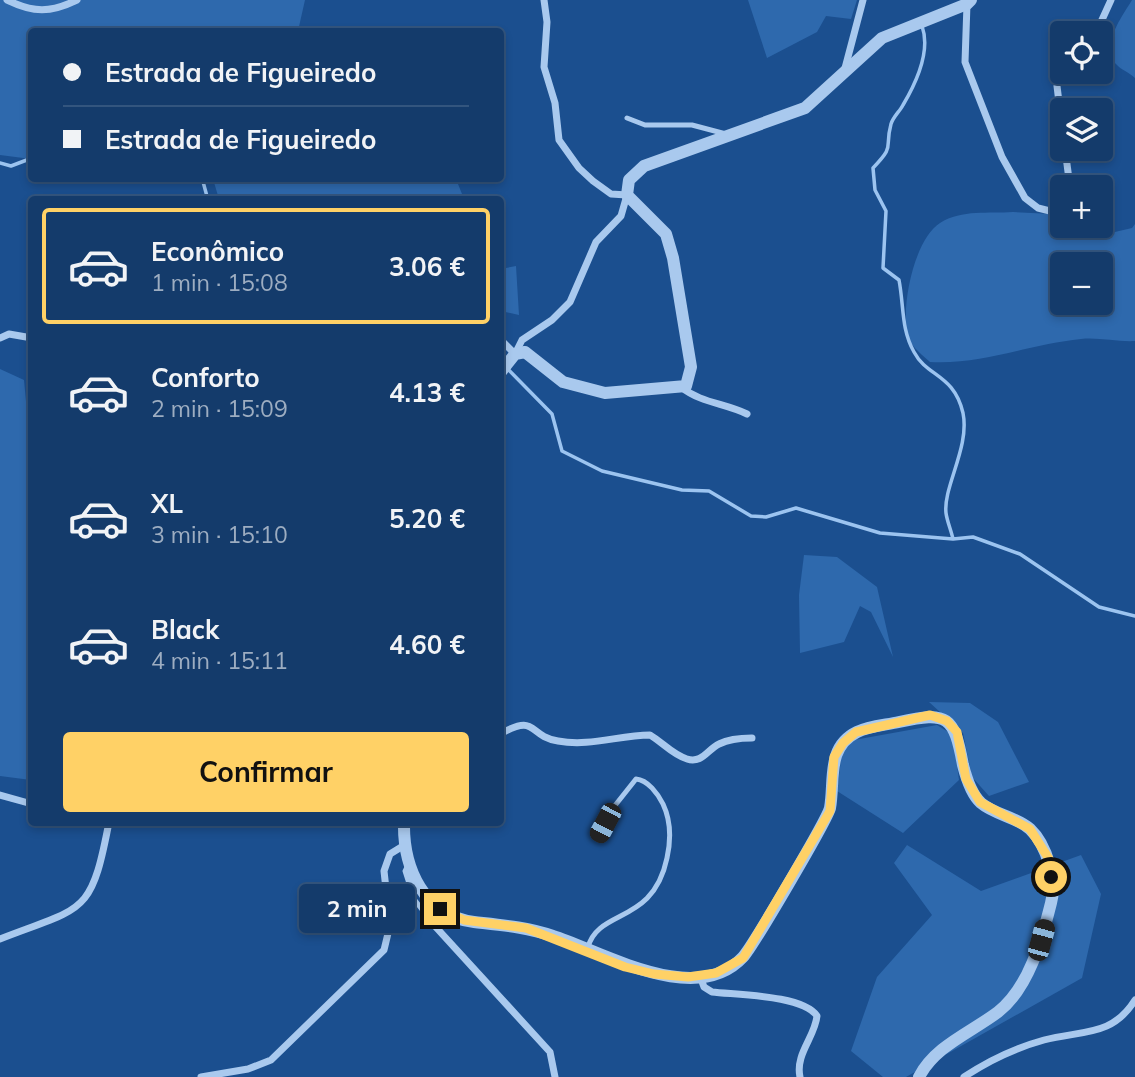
<!DOCTYPE html>
<html lang="pt">
<head>
<meta charset="utf-8">
<style>
  :root { --surface:#143b6b; --page:#1d4271; --text:#f1f3f6; --muted:#9dadc1; --line:#33557e; --accent:#ffd166 }
  body { margin:0; font-family:Mulish,sans-serif; background:var(--page); color:var(--text); height:100vh; display:flex; flex-direction:column; font-size:26px; white-space:nowrap }
  * { box-sizing:border-box; margin:0 }
  p { font-size:23px; color:var(--muted) }
  .icon { flex:none; width:38px; height:38px; fill:none; stroke:currentColor; stroke-width:2; stroke-linecap:round; stroke-linejoin:round }
  .map { position:relative; flex:1; overflow:hidden }
  .sheet { position:absolute; left:28px; top:196px; width:476px; height:630px; display:flex; flex-direction:column; background:var(--surface); border-radius:7px; box-shadow:0 4px 10px #0003,0 0 0 2px var(--line) }
  .sheet>* { flex:none }
  .top-card { position:absolute; left:28px; top:28px; width:476px; height:154px; border-radius:7px; box-shadow:0 4px 10px #0003,0 0 0 2px var(--line); display:grid; align-content:center; height:154px; padding:0 35px; background:var(--surface) }
  .buttons { position:absolute; left:1050px; top:21px; display:grid; gap:14px }
  .buttons a { display:grid; place-items:center; width:63px; height:63px; border-radius:7px; background:var(--surface); box-shadow:0 4px 10px #0003,0 0 0 2px var(--line); font-size:35px }
  .end { position:absolute; width:32px; height:32px; margin:-16px; border:9px solid #ffd166; background:#111; box-shadow:0 0 0 4px #111 }
  .from { border-radius:50% }
  .bubble { position:absolute; height:49px; border-radius:7px; background:var(--surface); box-shadow:0 4px 10px #0003,0 0 0 2px var(--line); font-size:23px; font-weight:700; line-height:49px; text-align:center }
  .car { position:absolute; width:21px; height:42px; margin:-21px -10px; border-radius:9px; box-shadow:0 0 5px 2px #0007; background:linear-gradient(#222 24%,#8ab4d8 0 40%,#222 0 76%,#8ab4d8 0 86%,#222 0) }
  .top-card b { display:flex; align-items:center; gap:24px; height:66px; font-size:26px }
  .top-card b+b { border-top:2px solid var(--line) }
  .top-card i { width:18px; height:18px; background:var(--text) }
  ul { padding:12px 0 0; list-style:none }
  li { display:flex; align-items:center; gap:21px; height:116px; margin:0 14px 10px; padding:0 21px; border:4px solid transparent; border-radius:7px }
  li div { flex:1 }
  li b { display:block; font-size:26px }
  li em { font-style:normal; font-weight:700 }
  li.active { border-color:var(--accent) }
  li>.icon { width:63px; height:63px; stroke-width:1.5 }
  .button { display:flex; gap:14px; margin-top:auto; padding:14px 35px }
  .button a { flex:1; height:80px; border-radius:7px; background:var(--accent); color:#111; font-size:28px; font-weight:700; line-height:80px; text-align:center }
  .map>svg:first-child { display:block }
</style>
</head>
<body>
<div class="map">
<svg width="1135" height="1077" viewBox="0 0 1135 1077">
  <rect width="100%" height="100%" fill="#1b4f8f"/>
  <path fill="#2e69ad" fill-rule="evenodd" d="M0,0H305L298,31L32,32L31,159L0,155Z
    M748,0H857L851,19L826,16L817,32L767,58Z
    M1132,0H1135V78C1129,72 1121,70 1116,64C1099,47 1123,15 1132,0Z
    M213,179H456L464,199H219Z
    M1013,212L1052,214L1062,219V226L1089,227L1102,235L1132,228L1135,224V341C1117,342 1098,337 1081,339C1030,344 982,365 930,362C924,356 912,348 909,338C899,311 914,239 940,223C962,209 989,214 1013,212ZM1062,264H1101V303H1062Z
    M516,266L519,315L501,311V269Z
    M0,369L24,380L32,466L31,780L0,776Z
    M804,555L837,557L877,587L893,657L871,612L860,606L844,642L800,653L799,595Z
    M929,702L970,703L998,722L1029,782L989,796L972,777L963,733Z
    M937,725L953,735L959,780L903,833L837,791L842,752L854,740Z
    M907,845L981,891L1081,855L1101,894L1082,978L906,1077H883L851,1051L877,977L932,915L894,863Z"/>
  <g fill="none" stroke-linecap="round" stroke-linejoin="round">
    <path stroke="#9cc4f0" stroke-width="3.5" d="M922,26C931,51 916,83 903,105C900,111 893,117 891,124C884,150 896,144 873,168L875,190L886,211L883,268L899,280C904,306 901,329 914,352C927,377 954,374 963,413C970,447 943,487 946,513C947,521 951,530 953,539
      M0,163L11,166L32,158
      M202,178L208,200
      M500,361L552,414L562,451L602,471L682,490L709,491L751,516L766,517L796,508L880,533L953,539L973,537L1020,554L1099,607L1135,616"/>
    <path stroke="#a9c9ee" stroke-width="5" d="M627,118L645,125H692L726,134
      M408,865L405,871L414,899L433,924
      M588,947C599,908 653,925 667,858C671,840 671,821 663,804C658,794 648,780 636,779L613,808L597,838"/>
    <path stroke="#a9c9ee" stroke-width="7" d="M7,0C34,13 50,13 77,0
      M967,4L965,62L1002,157L1025,198L1038,208L1062,214
      M1096,33L1111,0
      M1062,71L1057,86L1062,127
      M844,72L863,0
      M1065,149L1070,187
      M0,338L9,334L32,338
      M500,339L515,354L522,340L552,320L570,302L596,242L621,216L627,195L611,194L593,181L579,168L559,140L555,103L544,67L547,22L544,0
      M681,387C701,403 724,403 747,414
      M500,734C538,713 527,736 558,741C590,747 619,735 650,735C662,742 673,755 687,759C702,764 708,749 719,744C729,739 741,738 752,738
      M0,795L32,804
      M433,924L550,1052L555,1077
      M0,939C85,906 91,916 109,822
      M700,976L704,987L712,992C737,995 803,995 817,1016C815,1037 795,1054 800,1077
      M201,1077L248,1069L271,1060L384,950L390,925L384,871L390,854L403,846
      M964,1077C988,1061 1015,1048 1044,1040C1082,1030 1112,1037 1135,1000"/>
    <path stroke="#a9c9ee" stroke-width="12" d="M500,373L515,354L525,352L563,382L605,393L686,386L691,367L673,258L666,234L627,195L629,180L644,166L805,108L882,38L967,4L971,0
      M404,822C403,868 424,916 474,922C501,925 527,927 553,936C603,952 696,1008 743,957C753,946 827,820 830,808C835,781 826,747 857,732C869,726 886,725 899,722C948,711 954,716 963,765C966,777 971,794 981,803C995,815 1017,817 1030,829C1047,845 1057,881 1051,903C1042,939 1029,988 998,1012C970,1033 935,1046 919,1077"/>
  </g>
  <g fill="none" stroke-linecap="round" stroke-linejoin="round">
    <path stroke="#ffd166" stroke-width="9" d="M440,909L464,920L526,928L625,967L654,974L688,977L716,973L743,958L830,811L834,757L843,743L856,732L930,715L947,721L957,732L966,779L980,802L1030,829L1049,859L1051,877"/>
  </g>
</svg>
<div class="buttons">
<a><svg class="icon" aria-label="locate" viewBox="0 0 24 24"><circle cx="12" cy="12" r="6"/><path d="M12 2v4M12 18v4M2 12h4M18 12h4"/></svg></a>
<a><svg class="icon" aria-label="layers" viewBox="0 0 24 24"><path d="M12 4l9 5-9 5-9-5zM3 14l9 5 9-5"/></svg></a>
<a>+</a>
<a>−</a>
</div>
<i class="end from" style="left:1051px;top:877px"></i>
<i class="end" style="left:440px;top:909px"></i>
<div class="bubble" style="left:299px;top:884px;width:116px">2 min</div>
<i class="car" style="left:605px;top:823px;rotate:208deg"></i>
<i class="car" style="left:1041px;top:940px;rotate:15deg"></i>
<div class="top-card">
<b><i class="from"></i>Estrada de Figueiredo</b>
<b><i></i>Estrada de Figueiredo</b>
</div>
<section class="sheet">
<ul>
<li class="active"><svg class="icon" aria-label="car" viewBox="0 0 24 24"><path d="M5 17H2v-5l4-1 3-4h7l3 4 3 1v5h-3M9 17h6M6 11h13"/><circle cx="7" cy="17" r="2"/><circle cx="17" cy="17" r="2"/></svg><div><b>Econômico</b><p>1 min · 15:08</p></div><em>3.06 €</em></li>
<li><svg class="icon" aria-label="car" viewBox="0 0 24 24"><path d="M5 17H2v-5l4-1 3-4h7l3 4 3 1v5h-3M9 17h6M6 11h13"/><circle cx="7" cy="17" r="2"/><circle cx="17" cy="17" r="2"/></svg><div><b>Conforto</b><p>2 min · 15:09</p></div><em>4.13 €</em></li>
<li><svg class="icon" aria-label="car" viewBox="0 0 24 24"><path d="M5 17H2v-5l4-1 3-4h7l3 4 3 1v5h-3M9 17h6M6 11h13"/><circle cx="7" cy="17" r="2"/><circle cx="17" cy="17" r="2"/></svg><div><b>XL</b><p>3 min · 15:10</p></div><em>5.20 €</em></li>
<li><svg class="icon" aria-label="car" viewBox="0 0 24 24"><path d="M5 17H2v-5l4-1 3-4h7l3 4 3 1v5h-3M9 17h6M6 11h13"/><circle cx="7" cy="17" r="2"/><circle cx="17" cy="17" r="2"/></svg><div><b>Black</b><p>4 min · 15:11</p></div><em>4.60 €</em></li>
</ul>
<div class="button"><a>Confirmar</a></div>
</section>
</div>
</body>
</html>
